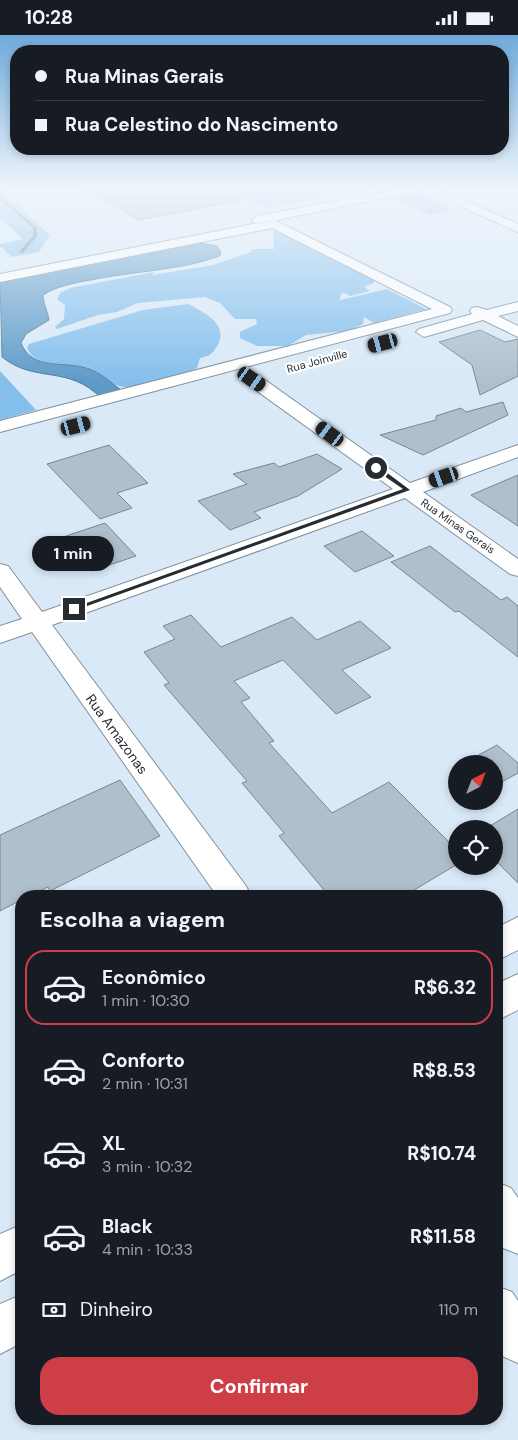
<!DOCTYPE html>
<html lang="pt">
<head>
<meta charset="utf-8">
<style>
  :root { --surface:#171b24; --page:#20242c; --text:#f1f3f6; --muted:#9ea1a6; --line:#363941; --accent:#ce3e47 }
  body { margin:0; font-family:"DM Sans",sans-serif; background:var(--page); color:var(--text); height:100vh; display:flex; flex-direction:column; font-size:19px; white-space:nowrap }
  * { box-sizing:border-box; margin:0 }
  p { font-size:16px; color:var(--muted) }
  .icon { flex:none; width:28px; height:28px; fill:none; stroke:currentColor; stroke-width:2; stroke-linecap:round; stroke-linejoin:round }
  .map { position:relative; flex:1; overflow:hidden }
  .drawer { position:absolute; left:15px; top:855px; width:488px; height:535px; display:flex; flex-direction:column; background:var(--surface); border-radius:20px; box-shadow:0 2px 8px #0003 }
  .drawer>* { flex:none }
  .guide { position:absolute; left:10px; top:10px; width:499px; height:110px; border-radius:20px; box-shadow:0 2px 8px #0003; display:grid; align-content:center; height:110px; padding:0 25px; background:var(--surface) }
  .needle { width:32px; rotate:42deg }
  .buttons { position:absolute; left:448px; top:720px; display:grid; gap:10px }
  .buttons a { display:grid; place-items:center; width:55px; height:55px; border-radius:50%; background:var(--surface); box-shadow:0 2px 8px #0003; font-size:25px }
  .end { position:absolute; width:22px; height:22px; margin:-11px; border:6px solid #262c31; background:#fff; box-shadow:0 0 0 2px #fff }
  .from { border-radius:50% }
  .bubble { position:absolute; height:35px; border-radius:18px; background:var(--surface); box-shadow:0 2px 8px #0003; font-size:16px; font-weight:700; line-height:35px; text-align:center }
  .car { position:absolute; width:15px; height:30px; margin:-15px -8px; border-radius:6px; box-shadow:0 0 4px 1px #0007; background:linear-gradient(#222 24%,#8ab4d8 0 40%,#222 0 76%,#8ab4d8 0 86%,#222 0) }
  .guide b { display:flex; align-items:center; gap:18px; height:48px; font-size:19px }
  .guide b+b { border-top:1px solid var(--line) }
  .guide i { width:12px; height:12px; background:var(--text) }
  ul { padding:0; list-style:none }
  li { display:flex; align-items:center; gap:15px; height:75px; margin:0 10px 8px; padding:0 15px; border:2px solid transparent; border-radius:20px }
  li div { flex:1 }
  li b { display:block; font-size:19px }
  li em { font-style:normal; font-weight:700 }
  li.active { border-color:var(--accent) }
  li>.icon { width:45px; height:45px; stroke-width:1.5 }
  h2 { padding:0 25px; font-size:22px; line-height:60px }
  .pay { display:flex; align-items:center; gap:12px; height:55px; padding:0 25px; font-size:19px }
  .pay p { margin-inline-start:auto }
  .cta { display:flex; gap:10px; margin-top:auto; padding:10px 25px }
  .cta a { flex:1; height:58px; border-radius:20px; background:var(--accent); color:#fff; font-size:20px; font-weight:700; line-height:58px; text-align:center }
  .status { display:flex; justify-content:space-between; align-items:center; height:35px; padding:0 25px; background:var(--surface); direction:ltr }
  .status svg { height:14px; fill:currentColor }
  .map>svg:first-child { display:block }
</style>
</head>
<body>
<div class="status"><b>10:28</b><svg viewBox="0 0 49 12"><path d="M0 12V9h3v3zM5 12V6h3v6zM10 12V3h3v9zM15 12V0h3v12zM26 1h20v11H26zM47 4h2v5h-2z"/></svg></div>
<div class="map">
<svg width="518" height="1405" viewBox="0 0 518 1405">
  <rect width="100%" height="100%" fill="#d9e9f7"/>
  <path fill="#84bfec" d="M222,152H377L265,173Z
    M0,154L50,200L39,217L12,222L0,211V209L23,204L0,183Z
    M419,158L453,174L430,180L391,163Z
    M273,191L312,212V215L322,216L374,244V248L364,252L370,256L350,261L345,258L341,259L340,265L387,254L426,274L374,288L364,282L363,289L348,296L306,300L288,311H257L240,303V297L257,289L256,284H235L220,268L205,262L138,268L117,277L98,280L57,294L55,292L64,284L65,270L57,264L60,258L70,253L154,237L152,240L213,230L251,217L252,214H274Z
    M188,269C205,278 231,290 216,313C212,319 208,322 200,323L197,333C180,342 143,354 123,352C113,351 101,337 90,333C72,327 35,334 27,313L29,309L143,275Z
    M0,336L36,375L0,385Z"/>
  <path fill="#5d9ac7" stroke="#4c799a" d="M193,207L217,211L221,217L220,221C178,236 133,236 91,245C74,248 57,251 43,260C43,269 48,276 49,285L26,299L21,308C33,337 65,325 90,334C103,339 114,350 125,358L102,364C69,329 35,349 2,322L0,244Z"/>
  <g fill="none" stroke-linecap="round" stroke-linejoin="round">
    <path fill="#4c799a" fill-rule="evenodd" d="M0,161L37,193V201L23,218L19,217L33,201V193L0,164Z"/>
  </g>
  <path fill="#afbfcc" stroke="#788793" d="M82,152H240L242,165L138,185Z
    M480,295L505,307L518,304V341L480,360L472,330L439,307Z
    M503,367L508,380L423,420L380,400L436,385V381L461,373L466,377Z
    M109,410L148,448L117,458L132,473L100,484L47,429Z
    M317,419L342,434L298,461L254,477L261,483L230,495L198,466L247,449L233,439L274,428L279,432Z
    M518,440V491L471,460Z
    M105,488L136,521L92,536L63,502Z
    M362,496L394,521L355,537L324,511Z
    M430,511L501,565L507,562L518,571V622L459,576L455,577L391,527Z
    M191,580L221,612L292,582L317,605L360,586L391,613L342,635L371,662L336,679L283,625L234,646L250,663L241,667L274,706L269,708L332,778L389,747L456,814V830L404,861H329L279,801L284,798L242,748L247,746L164,650L169,648L144,617L175,604L163,591Z
    M497,710L518,728V738L500,748L494,743V729H479L473,723Z
    M120,745L160,801L50,856L48,852L29,861H21V865L0,876V800Z
    M518,774V848L494,824V794H485Z"/>
  <g fill="none" stroke-linecap="round" stroke-linejoin="round">
    <defs>
      <path id="minor" d="M409,152H435L518,189V197L424,155L257,189L251,185L257,181Z
        M274,185L450,272L452,275L450,278L0,397V386L432,274L272,193L0,247V239Z
        M518,267V276L498,281L518,291V302L483,285L424,302L416,297L419,294L472,279L470,276L472,273L477,272L487,275Z
        M252,339L258,340L410,448L518,410V422L423,457L518,524V541L510,539L405,463L52,590L246,851L251,861H217L32,597L0,608V591L22,584L0,552V529L8,531L42,577L393,454L246,348L244,344L246,340Z
        M518,882V915L496,926V893Z
        M518,939V975L496,986V949Z
        M496,1147L511,1153L518,1163V1219L503,1213L496,1204Z
        M21,1190V1235L0,1246V1199Z
        M496,1251L512,1257L518,1266V1328L502,1321L496,1313Z
        M21,1260V1308L0,1319V1269Z"/>
    </defs>
    <use href="#minor" stroke="#81909c" stroke-width="2"/>
    <use href="#minor" fill="#fff" fill-rule="evenodd"/>
  </g>
  <linearGradient id="sky" x2="0" y2="1"><stop stop-color="#70aadb"/><stop offset="0.44" stop-color="#eef5fb"/><stop offset="1" stop-color="#eef5fb" stop-opacity="0"/></linearGradient>
  <rect width="518" height="348" fill="url(#sky)"/>
  <path fill="#262c31" d="M374,431H378L410,455L76,575L70,574L403,454L374,434Z"/>
  <g text-anchor="middle" dominant-baseline="central" stroke-width="4.5" stroke-linejoin="round" paint-order="stroke">
    <g font-size="11" fill="#262c31" stroke="#fff">
      <text transform="translate(317 326) rotate(-15)">Rua Joinville</text>
      <text transform="translate(458 491) rotate(35)">Rua Minas Gerais</text>
    </g>
    <g font-size="14" fill="#262c31" stroke="#fff">
      <text transform="translate(117 699) rotate(54)">Rua Amazonas</text>
    </g>
  </g>
</svg>
<div class="buttons">
<a><svg class="needle" viewBox="-14 -14 28 28"><path d="M0-13l5 13h-10z" fill="#e53935"/><path d="M0 13l5-13h-10z" fill="#9ea1a6"/></svg></a>
<a><svg class="icon" aria-label="locate" viewBox="0 0 24 24"><circle cx="12" cy="12" r="6"/><path d="M12 2v4M12 18v4M2 12h4M18 12h4"/></svg></a>
</div>
<i class="end from" style="left:376px;top:433px"></i>
<i class="end" style="left:74px;top:574px"></i>
<div class="bubble" style="left:32px;top:501px;width:82px">1 min</div>
<i class="car" style="left:383px;top:308px;rotate:255deg"></i>
<i class="car" style="left:252px;top:344px;rotate:125deg"></i>
<i class="car" style="left:76px;top:391px;rotate:75deg"></i>
<i class="car" style="left:330px;top:399px;rotate:306deg"></i>
<i class="car" style="left:444px;top:442px;rotate:251deg"></i>
<div class="guide">
<b><i class="from"></i>Rua Minas Gerais</b>
<b><i></i>Rua Celestino do Nascimento</b>
</div>
<section class="drawer">
<h2>Escolha a viagem</h2>
<ul>
<li class="active"><svg class="icon" aria-label="car" viewBox="0 0 24 24"><path d="M5 17H2v-5l4-1 3-4h7l3 4 3 1v5h-3M9 17h6M6 11h13"/><circle cx="7" cy="17" r="2"/><circle cx="17" cy="17" r="2"/></svg><div><b>Econômico</b><p>1 min · 10:30</p></div><em>R$6.32</em></li>
<li><svg class="icon" aria-label="car" viewBox="0 0 24 24"><path d="M5 17H2v-5l4-1 3-4h7l3 4 3 1v5h-3M9 17h6M6 11h13"/><circle cx="7" cy="17" r="2"/><circle cx="17" cy="17" r="2"/></svg><div><b>Conforto</b><p>2 min · 10:31</p></div><em>R$8.53</em></li>
<li><svg class="icon" aria-label="car" viewBox="0 0 24 24"><path d="M5 17H2v-5l4-1 3-4h7l3 4 3 1v5h-3M9 17h6M6 11h13"/><circle cx="7" cy="17" r="2"/><circle cx="17" cy="17" r="2"/></svg><div><b>XL</b><p>3 min · 10:32</p></div><em>R$10.74</em></li>
<li><svg class="icon" aria-label="car" viewBox="0 0 24 24"><path d="M5 17H2v-5l4-1 3-4h7l3 4 3 1v5h-3M9 17h6M6 11h13"/><circle cx="7" cy="17" r="2"/><circle cx="17" cy="17" r="2"/></svg><div><b>Black</b><p>4 min · 10:33</p></div><em>R$11.58</em></li>
</ul>
<div class="pay"><svg class="icon" aria-label="cash" viewBox="0 0 24 24"><path d="M3 7h18v10H3z"/><circle cx="12" cy="12" r="2"/></svg>Dinheiro<p>110 m</p></div>
<div class="cta"><a>Confirmar</a></div>
</section>
</div>
</body>
</html>
